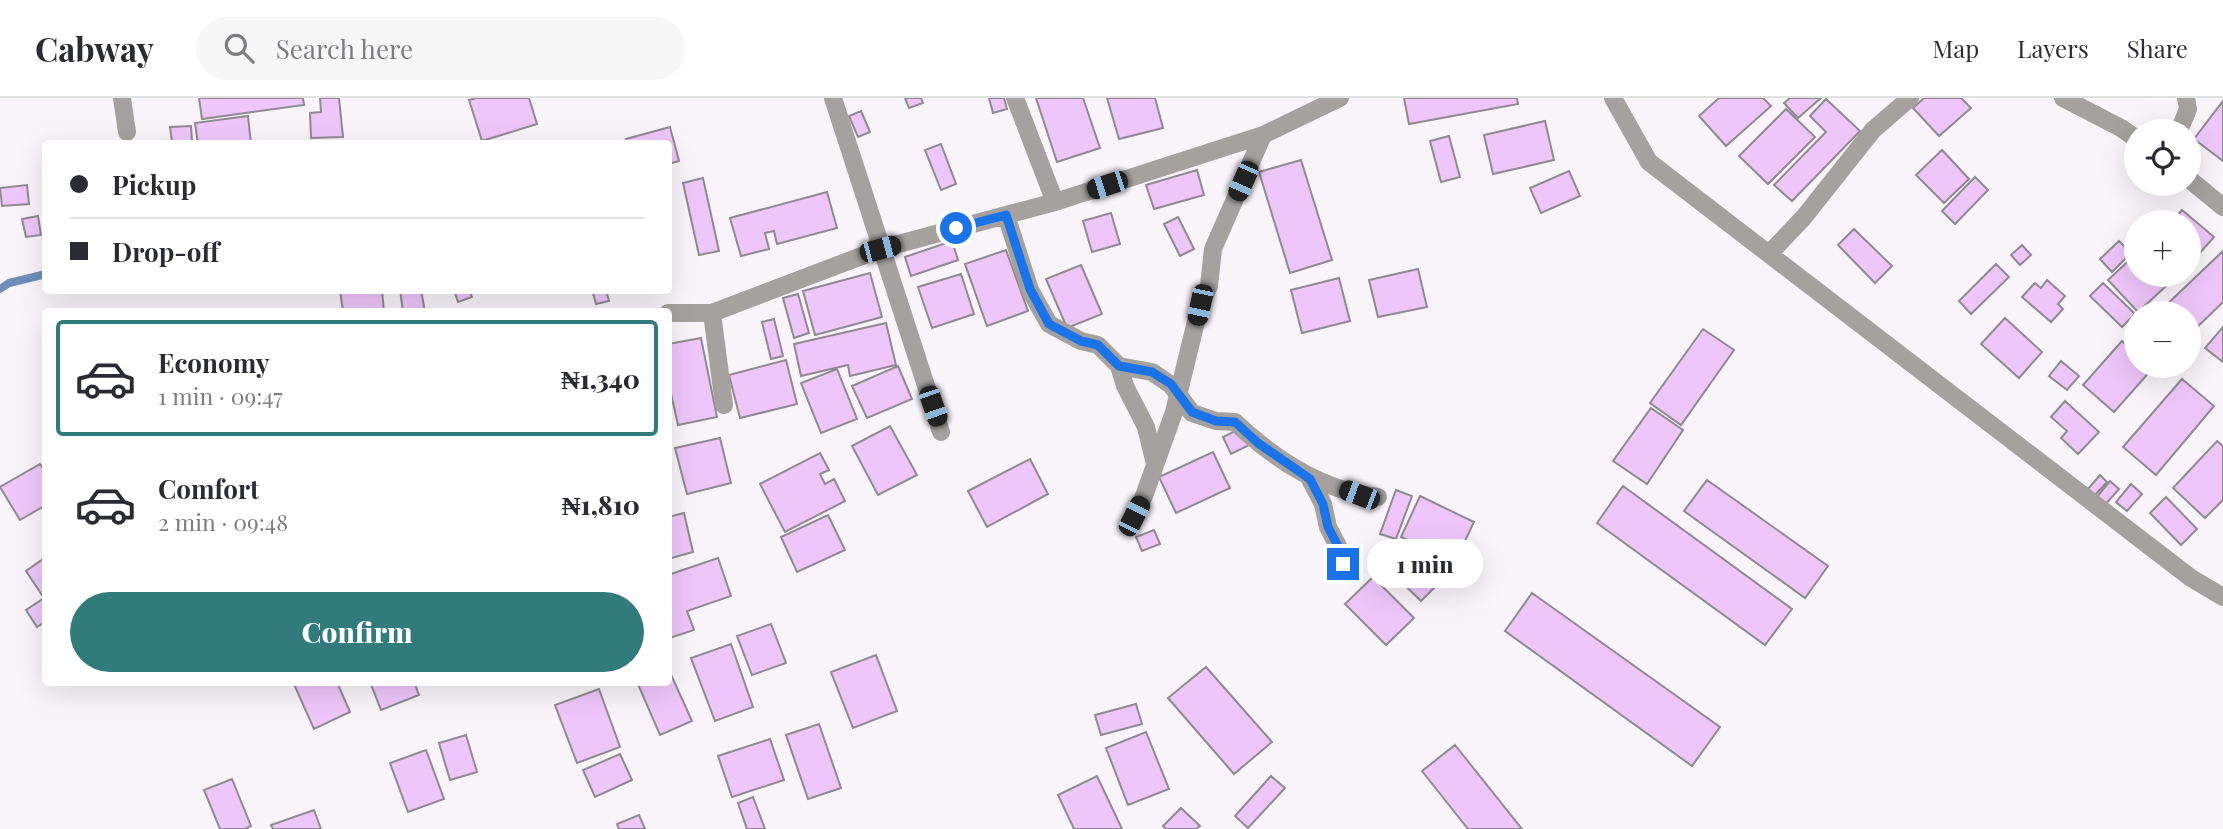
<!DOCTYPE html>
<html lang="en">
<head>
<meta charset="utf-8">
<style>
  :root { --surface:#fff; --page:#f7f7f7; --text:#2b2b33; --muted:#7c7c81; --line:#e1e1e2; --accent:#317b7c }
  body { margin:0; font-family:"Playfair Display",serif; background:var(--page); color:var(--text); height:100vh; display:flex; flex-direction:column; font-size:26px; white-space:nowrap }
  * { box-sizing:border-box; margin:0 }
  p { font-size:23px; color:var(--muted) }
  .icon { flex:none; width:38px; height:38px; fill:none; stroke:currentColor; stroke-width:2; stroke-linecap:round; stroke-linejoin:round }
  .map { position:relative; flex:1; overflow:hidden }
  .details { position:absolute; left:42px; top:210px; width:630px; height:378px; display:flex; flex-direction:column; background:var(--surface); border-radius:7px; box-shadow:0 7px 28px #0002 }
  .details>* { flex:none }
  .hud { position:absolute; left:42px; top:42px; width:630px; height:154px; border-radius:7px; box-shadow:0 7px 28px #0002; display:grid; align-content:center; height:154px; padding:0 28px; background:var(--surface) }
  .fabs { position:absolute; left:2124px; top:21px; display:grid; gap:14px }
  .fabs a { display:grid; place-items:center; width:77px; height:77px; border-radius:50%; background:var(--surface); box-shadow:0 7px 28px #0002; font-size:35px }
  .end { position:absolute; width:32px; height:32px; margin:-16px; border:9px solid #1a73e8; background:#fff; box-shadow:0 0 0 4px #fff }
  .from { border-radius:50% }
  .bubble { position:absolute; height:49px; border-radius:24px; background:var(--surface); box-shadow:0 7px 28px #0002; font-size:23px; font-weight:800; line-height:49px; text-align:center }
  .car { position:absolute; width:21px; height:42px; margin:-21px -10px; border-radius:9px; box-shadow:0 0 5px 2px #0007; background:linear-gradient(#222 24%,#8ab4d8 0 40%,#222 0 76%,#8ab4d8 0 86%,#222 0) }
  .hud b { display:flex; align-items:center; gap:24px; height:66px; font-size:26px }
  .hud b+b { border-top:2px solid var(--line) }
  .hud i { width:18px; height:18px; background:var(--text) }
  ul { padding:12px 0 0; list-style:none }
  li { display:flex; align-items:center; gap:21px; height:116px; margin:0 14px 10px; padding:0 14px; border:4px solid transparent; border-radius:7px }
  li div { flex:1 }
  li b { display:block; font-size:26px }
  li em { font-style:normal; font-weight:800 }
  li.selected { border-color:var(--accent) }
  li>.icon { width:63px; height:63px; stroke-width:1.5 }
  .primary-button { display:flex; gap:14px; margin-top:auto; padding:14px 28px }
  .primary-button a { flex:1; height:80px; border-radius:42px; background:var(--accent); color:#fff; font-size:28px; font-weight:800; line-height:80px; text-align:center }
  header { display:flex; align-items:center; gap:42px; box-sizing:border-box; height:98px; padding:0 35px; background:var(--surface); border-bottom:2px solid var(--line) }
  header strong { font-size:33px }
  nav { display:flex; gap:38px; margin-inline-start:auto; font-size:24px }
  .search { width:490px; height:63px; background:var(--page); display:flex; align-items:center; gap:18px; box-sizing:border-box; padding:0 24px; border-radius:38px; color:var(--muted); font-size:26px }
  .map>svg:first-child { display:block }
</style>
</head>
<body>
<header>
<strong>Cabway</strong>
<div class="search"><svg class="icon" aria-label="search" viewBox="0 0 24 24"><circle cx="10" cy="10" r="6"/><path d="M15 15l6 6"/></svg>Search here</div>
<nav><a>Map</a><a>Layers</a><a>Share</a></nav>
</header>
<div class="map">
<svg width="2223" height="731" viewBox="0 0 2223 731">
  <rect width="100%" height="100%" fill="#f9f4fa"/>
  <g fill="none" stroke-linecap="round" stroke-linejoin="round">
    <path stroke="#6d8dbb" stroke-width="8" d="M0,191L9,185L46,176"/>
  </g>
  <path fill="#efc6fb" stroke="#8e8a90" stroke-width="2" d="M199,0H303L304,7L202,21Z
    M320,0H339L343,39L311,40L310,15L321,14Z
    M476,0H529L537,26L482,43L469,2Z
    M905,0H921L923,5L909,10Z
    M989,0H1004L1007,11L993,15Z
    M1036,0H1083L1100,50L1057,64Z
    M1107,0H1155L1163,30L1119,41Z
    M1404,0H1517L1518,6L1409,26Z
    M1719,0H1763L1771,8L1726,48L1699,18Z
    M1790,0H1821L1798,20L1784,5Z
    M1924,0H1961L1971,10L1939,38L1913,10Z
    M1826,1L1860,33L1792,103L1774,87L1826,34L1810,18Z
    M2223,3V63L2194,41Z
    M1786,11L1815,39L1768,86L1739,58Z
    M861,13L870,34L858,39L849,18Z
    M248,18L251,46H198L195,25Z
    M1545,23L1554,62L1493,76L1484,37Z
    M191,28L192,43L172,44L170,29Z
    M670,29L679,63L668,66V46H627L626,41Z
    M1449,38L1460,79L1441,84L1430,43Z
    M941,46L956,86L941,92L925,52Z
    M1942,52L1969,81L1944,105L1916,77Z
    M1301,62L1332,162L1290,175L1259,74Z
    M1197,72L1204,97L1154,111L1146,87Z
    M1569,73L1580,98L1541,115L1530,90Z
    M1975,79L1988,92L1955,126L1942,113Z
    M703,80L719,153L699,157L683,85Z
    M27,87L29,106L2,108L0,90Z
    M827,94L837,130L777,146L774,133L765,135L769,151L741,158L730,120Z
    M2182,112L2214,139L2198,157L2189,149V124H2172Z
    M1111,115L1120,146L1092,154L1083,123Z
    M38,118L41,137L26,139L22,121Z
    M1178,119L1194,151L1180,158L1164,126Z
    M1854,131L1892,168L1875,185L1838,147Z
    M952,143L958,162L911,178L905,159Z
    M2119,143L2131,155L2112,174L2100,161Z
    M2022,147L2031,157L2020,167L2011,157Z
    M1006,152L1028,213L987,228L965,166Z
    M2223,153V204L2189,237V215H2168L2163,210Z
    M2137,155V177H2178L2138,214L2108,182Z
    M1996,166L2009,179L1971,216L1959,203Z
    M1081,167L1102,216L1067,230L1046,181Z
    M1418,171L1427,209L1378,219L1369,182Z
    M870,175L882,219L815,237L803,193Z
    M961,176L974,216L932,230L918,189Z
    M1339,180L1350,223L1302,235L1291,192Z
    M2047,182L2065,198L2058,206L2063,211L2051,224L2022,199L2035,185L2041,190Z
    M2103,185L2135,216L2122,229L2090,198Z
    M340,192H382L384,214H343Z
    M400,192H421L425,214H403Z
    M454,192H469L472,199L458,204Z
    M592,192H606L609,203L596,206Z
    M798,196L809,235L794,240L783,200Z
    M2005,220L2042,254L2019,280L1981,246Z
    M774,221L783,258L771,261L762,224Z
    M886,225L896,267L850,278L848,267L801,278L794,246Z
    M2223,229V264L2205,250Z
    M1703,231L1734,252L1681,327L1650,305Z
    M701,240L717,319L678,327L668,282V246Z
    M2122,243L2137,256V268L2153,270L2114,314L2083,287Z
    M786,262L797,306L740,320L729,277Z
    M2061,263L2079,278L2067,292L2049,278Z
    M898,268L912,301L867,320L852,288Z
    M837,271L857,321L821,335L801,285Z
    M2182,281L2214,308L2156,377L2123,349Z
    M2065,303L2099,334L2078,356L2061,340L2067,333L2051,319Z
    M1651,310L1683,332L1647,386L1613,363Z
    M890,328L917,377L878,397L852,348Z
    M1241,330L1249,347L1231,356L1223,339Z
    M720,340L731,385L687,396L675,350Z
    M2217,343L2223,348V402L2205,420L2173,390Z
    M1213,354L1230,390L1176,415L1159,379Z
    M820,355L829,372L820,376L825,386L834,381L845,403L785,434L760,386Z
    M1030,361L1048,396L987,429L968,393Z
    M40,366L46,375V407L20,422L0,389Z
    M2100,377L2107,384L2095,397L2088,391Z
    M1707,382L1828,468L1805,500L1684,413Z
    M2110,383L2119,391L2104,408L2096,400Z
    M2131,386L2142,396L2127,413L2116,404Z
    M1623,388L1792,511L1765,547L1597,425Z
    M1396,392L1412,398L1396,441L1380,436Z
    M1420,398L1474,424L1455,464L1401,439Z
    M2166,399L2197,431L2181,447L2150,415Z
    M684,415L693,454L668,461V419Z
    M828,417L845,452L797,474L781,439Z
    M1154,432L1160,446L1142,453L1136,439Z
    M1407,446L1443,481L1421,503L1385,468Z
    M46,459V523L37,529L26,512L44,500L26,473Z
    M718,460L731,498L687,513L694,532L670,540L668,477Z
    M1373,479L1414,520L1386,547L1345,506Z
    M1532,495L1720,629L1692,668L1505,533Z
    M771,526L786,565L752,577L737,538Z
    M731,546L753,609L715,623L691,560Z
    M876,557L897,613L853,630L831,574Z
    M1206,569L1272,644L1234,676L1168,600Z
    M668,570L692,623L660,637L637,584H668Z
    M293,584H337L350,614L314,631Z
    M370,584H414L419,597L381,612Z
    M599,591L620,649L577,665L555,607Z
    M1136,606L1142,626L1101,637L1095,617Z
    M819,626L841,690L808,701L786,637Z
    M1146,634L1169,691L1128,707L1106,650Z
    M466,637L477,674L450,682L439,645Z
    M770,641L784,682L732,699L718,658Z
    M1455,647L1522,731H1468L1422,673Z
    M426,652L444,701L408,714L390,665Z
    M620,656L632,682L595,699L583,672Z
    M1097,678L1122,731H1074L1058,697Z
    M1271,678L1285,690L1248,730L1235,718Z
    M232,681L251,728L245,731H220L204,692Z
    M753,699L765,731H747L738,705Z
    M1181,710L1200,728L1196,731H1166L1163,728Z
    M314,712L321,731H273L271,727Z
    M639,717L645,731H619L617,726Z"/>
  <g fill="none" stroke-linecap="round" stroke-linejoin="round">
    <path stroke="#a4a19f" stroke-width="18" d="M122,0L127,34
      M833,0L941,334
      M1015,0L1055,104
      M1613,0L1649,64L2191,480L2223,499
      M2063,0L2121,30L2137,41
      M2179,33L2188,11L2186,0
      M2189,81L2223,109
      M1006,117L1030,192L1049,226L1081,243L1098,247L1119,268L1152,274L1171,287L1192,315L1216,323L1235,324C1275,362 1322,393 1378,399
      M1769,156L1804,119L1873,32L1910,0
      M668,215H712L880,151L1055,104L1263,37L1340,0
      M712,215L724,307
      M1119,268L1125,288L1146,329L1155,366
      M1310,381L1323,406L1328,429L1340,452L1343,466
      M1134,418L1144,398L1174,314L1200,207L1209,188L1213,151L1263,37"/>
  </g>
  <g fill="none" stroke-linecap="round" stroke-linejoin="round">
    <path stroke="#1a73e8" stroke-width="9" d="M956,130L1006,117L1030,191L1049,226L1081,243L1098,247L1119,268L1152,274L1171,286L1192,314L1216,323L1235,324L1258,345L1310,381L1323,406L1328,429L1340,452L1343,466"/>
  </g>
</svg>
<div class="fabs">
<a><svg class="icon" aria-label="locate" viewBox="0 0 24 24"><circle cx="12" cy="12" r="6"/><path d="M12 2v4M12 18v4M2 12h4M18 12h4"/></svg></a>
<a>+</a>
<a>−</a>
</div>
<i class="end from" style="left:956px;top:130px"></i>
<i class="end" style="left:1343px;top:466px"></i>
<div class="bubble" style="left:1367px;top:441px;width:116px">1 min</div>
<i class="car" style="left:1243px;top:83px;rotate:204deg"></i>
<i class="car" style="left:1107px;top:87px;rotate:252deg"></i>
<i class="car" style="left:880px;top:151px;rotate:75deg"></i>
<i class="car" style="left:1200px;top:207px;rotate:192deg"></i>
<i class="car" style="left:933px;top:308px;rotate:161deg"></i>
<i class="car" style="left:1359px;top:397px;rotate:291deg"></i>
<i class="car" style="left:1134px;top:418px;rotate:27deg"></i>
<div class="hud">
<b><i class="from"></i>Pickup</b>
<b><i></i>Drop-off</b>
</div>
<section class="details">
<ul>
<li class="selected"><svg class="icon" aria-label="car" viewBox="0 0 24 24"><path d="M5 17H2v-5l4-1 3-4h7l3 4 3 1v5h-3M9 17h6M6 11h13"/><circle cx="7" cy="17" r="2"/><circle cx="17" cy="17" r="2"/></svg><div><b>Economy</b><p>1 min · 09:47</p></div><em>₦1,340</em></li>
<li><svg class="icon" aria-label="car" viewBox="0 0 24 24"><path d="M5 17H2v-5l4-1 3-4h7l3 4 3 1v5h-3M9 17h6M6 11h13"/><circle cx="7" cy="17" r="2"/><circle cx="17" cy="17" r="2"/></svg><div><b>Comfort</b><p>2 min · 09:48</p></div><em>₦1,810</em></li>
</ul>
<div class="primary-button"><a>Confirm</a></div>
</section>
</div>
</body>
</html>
